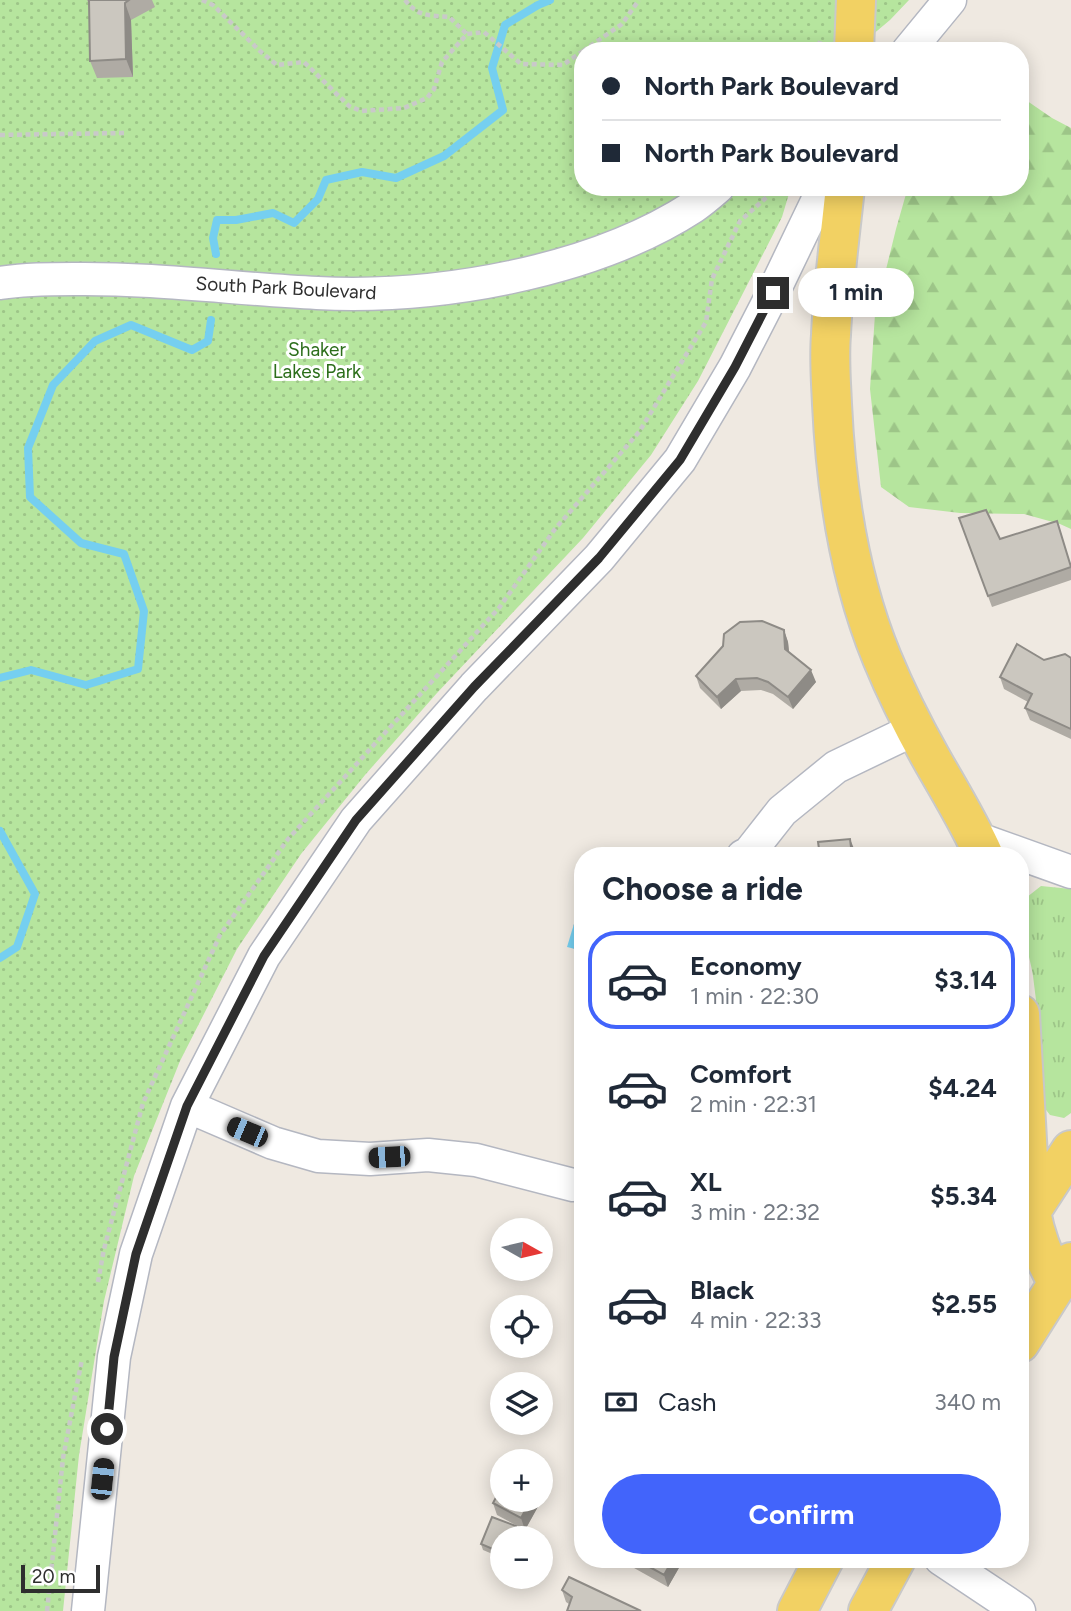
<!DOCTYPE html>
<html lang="en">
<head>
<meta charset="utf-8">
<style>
  :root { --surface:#fff; --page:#f6f6f7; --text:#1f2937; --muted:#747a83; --line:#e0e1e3; --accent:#4264fb }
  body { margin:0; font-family:Figtree,sans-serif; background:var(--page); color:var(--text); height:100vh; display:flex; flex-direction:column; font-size:26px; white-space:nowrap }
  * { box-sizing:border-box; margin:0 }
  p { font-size:23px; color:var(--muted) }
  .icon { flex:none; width:38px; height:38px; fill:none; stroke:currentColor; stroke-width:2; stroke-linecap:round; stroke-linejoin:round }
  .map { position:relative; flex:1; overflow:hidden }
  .drawer { position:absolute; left:574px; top:847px; width:455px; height:721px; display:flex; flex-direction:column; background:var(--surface); border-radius:28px; box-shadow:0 4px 18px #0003 }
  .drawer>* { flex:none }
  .banner { position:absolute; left:574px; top:42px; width:455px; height:154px; border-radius:28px; box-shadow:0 4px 18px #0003; display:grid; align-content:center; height:154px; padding:0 28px; background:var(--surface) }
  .needle { width:46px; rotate:98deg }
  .buttons { position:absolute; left:490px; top:1218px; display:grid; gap:14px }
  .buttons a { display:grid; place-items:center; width:63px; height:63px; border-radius:50%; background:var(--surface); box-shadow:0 4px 18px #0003; font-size:35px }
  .scale { position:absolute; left:21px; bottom:18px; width:79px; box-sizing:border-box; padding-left:7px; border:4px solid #2e2e2e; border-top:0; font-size:19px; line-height:24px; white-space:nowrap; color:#2e2e2e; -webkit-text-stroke:5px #fff; paint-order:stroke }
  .end { position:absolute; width:32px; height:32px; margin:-16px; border:9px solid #2e2e2e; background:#fff; box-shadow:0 0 0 4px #fff }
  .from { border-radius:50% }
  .bubble { position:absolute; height:49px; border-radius:24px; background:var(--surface); box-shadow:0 4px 18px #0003; font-size:23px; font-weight:700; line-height:49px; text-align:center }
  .car { position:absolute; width:21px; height:42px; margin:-21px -10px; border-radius:9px; box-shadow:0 0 5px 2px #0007; background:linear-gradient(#222 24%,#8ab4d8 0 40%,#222 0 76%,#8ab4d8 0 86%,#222 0) }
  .banner b { display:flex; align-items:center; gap:24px; height:66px; font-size:26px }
  .banner b+b { border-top:2px solid var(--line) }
  .banner i { width:18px; height:18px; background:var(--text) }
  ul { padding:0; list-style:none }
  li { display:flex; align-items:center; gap:21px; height:98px; margin:0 14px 10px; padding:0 14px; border:4px solid transparent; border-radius:28px }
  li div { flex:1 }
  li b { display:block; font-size:26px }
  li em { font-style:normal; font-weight:700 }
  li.on { border-color:var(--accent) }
  li>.icon { width:63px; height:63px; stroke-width:1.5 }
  h2 { padding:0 28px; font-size:32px; line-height:84px }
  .pay { display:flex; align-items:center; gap:18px; height:77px; padding:0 28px; font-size:26px }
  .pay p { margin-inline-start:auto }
  .primary-button { display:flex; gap:14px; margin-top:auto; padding:14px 28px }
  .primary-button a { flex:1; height:80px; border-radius:42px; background:var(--accent); color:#fff; font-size:28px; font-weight:700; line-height:80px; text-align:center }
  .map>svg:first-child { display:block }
</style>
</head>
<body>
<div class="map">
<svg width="1071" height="1611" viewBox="0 0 1071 1611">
  <defs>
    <pattern id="grass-tufts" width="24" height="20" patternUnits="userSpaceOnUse" patternTransform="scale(1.75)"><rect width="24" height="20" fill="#b6e59e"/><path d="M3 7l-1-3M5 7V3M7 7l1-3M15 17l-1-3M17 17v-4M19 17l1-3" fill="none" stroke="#9dc588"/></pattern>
    <pattern id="forest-firs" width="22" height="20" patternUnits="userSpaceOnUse" patternTransform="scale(1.75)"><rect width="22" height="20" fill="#b6e59e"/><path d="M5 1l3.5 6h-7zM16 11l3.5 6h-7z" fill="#9dc588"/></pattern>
    <pattern id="park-dots" width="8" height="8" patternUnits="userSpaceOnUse" patternTransform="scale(1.75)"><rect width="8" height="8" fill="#b6e59e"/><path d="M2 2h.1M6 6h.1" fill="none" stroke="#9dc588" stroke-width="1.8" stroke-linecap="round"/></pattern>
    <pattern id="water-ripples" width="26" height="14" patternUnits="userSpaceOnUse" patternTransform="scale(1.75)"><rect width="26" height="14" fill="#75cff0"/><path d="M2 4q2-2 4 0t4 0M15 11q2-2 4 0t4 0" fill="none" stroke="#66b2ce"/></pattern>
  </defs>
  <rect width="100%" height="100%" fill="#efe9e1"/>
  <path fill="url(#grass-tufts)" d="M1041,886L1071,889V1113L1064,1118L1050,1115L1043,1106C1041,1063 1039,1019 1033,976C1029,950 1018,927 1022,901Z"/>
  <path fill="url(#forest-firs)" d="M1020,96L1052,118L1071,128V529L1060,524L1024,514L960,513L909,507L881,487L870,389L875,314L896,229L908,187H1020Z"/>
  <path fill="url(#park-dots)" d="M0,0H909L890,20L853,51H583V187H791L782,217L698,381L651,455L583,538L437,693L365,775L301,854L237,949L180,1061L134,1176L104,1301L79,1455L63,1611H0Z"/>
  <path fill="url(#water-ripples)" d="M583,894V951L567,947Z"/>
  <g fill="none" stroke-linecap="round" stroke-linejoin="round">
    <path stroke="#75cff0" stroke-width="8" d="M216,254L213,238L217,220H236L273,213L294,223L318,199L326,180L362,172L396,178L444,156L503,110L492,68L505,25L538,5L550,0
      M0,678L31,670L86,685L138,669L144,611L124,554L81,543L30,497L28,448L53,385L95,341L131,325L192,350L208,341L211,320
      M0,831L35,894L17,947L0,958"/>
    <defs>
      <path id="minor" d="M908,51L950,0
        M0,283C25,279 49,279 74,279C155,278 236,289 317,293C436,299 591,273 693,207C702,201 710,194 718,187
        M976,838L1071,872
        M743,856L749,853L782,811L836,767L915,729
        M187,1106L273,1143L318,1156L370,1159L428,1155L476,1160L573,1185
        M941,1559L1019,1611
        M88,1611L114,1357L136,1254L187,1106L264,956L356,820L474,687L599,558L680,460L735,367L773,293L824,187"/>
      <path id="major" d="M854,51L856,0
        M845,187C840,236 833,286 831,335C829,358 831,381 832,404C836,490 849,578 882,658C896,692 913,726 931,758C949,790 969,822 984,856
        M1020,1014L1031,1212C1036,1238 1044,1260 1058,1283
        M1026,1219L1071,1150
        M1020,1343L1071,1262
        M797,1611L824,1559
        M868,1611L896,1559"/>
    </defs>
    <use href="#minor" stroke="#b4b7c1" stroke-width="35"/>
    <use href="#major" stroke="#c9c9c9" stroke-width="42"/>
    <path stroke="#c9c9c9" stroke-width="4.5" stroke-dasharray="5 3.5" stroke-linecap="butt" d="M202,0L213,5L261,52L277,65L304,62L349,106L361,111L404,108L427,98L434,89L442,62L467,34L484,32L521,64L563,65L583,51
      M405,0C418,17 429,15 449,17L467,34
      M583,51L622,24L639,0
      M818,51L820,41
      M0,135L124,133
      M98,1282L104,1249L143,1103L220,935L288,839L499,608L555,529L639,432L706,322L712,279L740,221L768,196L770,187
      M47,1611L63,1458L82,1359"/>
    <use href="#minor" stroke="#fff" stroke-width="32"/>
    <use href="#major" stroke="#f2d163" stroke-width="38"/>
  </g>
  <path fill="#afaba4" d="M87,0H152L155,7L131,20L133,77L97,78L90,61V6Z
    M959,518L1000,539L1071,563V580L992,607Z
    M784,630L788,642L789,652L816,682L793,709L773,694L761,690L741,691L721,709L700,688L696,676L723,646Z
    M1071,658V739L1030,720L1025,708L1028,702L1004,689L1000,677L1044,660Z
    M550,1485L525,1530L497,1515L493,1503Z
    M516,1526L518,1532L516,1538H502V1558L483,1550L481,1544Z
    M618,1559H684L668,1587Z
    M562,1590L641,1611L569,1604L566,1602Z"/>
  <path fill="#8e8b86" d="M125,3L131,20L133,77L126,59Z
    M784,630L788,642L790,661L785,649Z
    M811,670L816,682L793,709L788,697Z
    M736,679L741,691L721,709L717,697Z
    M850,839L855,851V856H852Z
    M546,1473L550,1485L525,1530L521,1518L531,1500H541V1482Z
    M516,1526L518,1532L516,1538H511Z
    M673,1559H684L668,1587L664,1575Z"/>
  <path fill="#cbc7bf" stroke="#8e8b86" stroke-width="2" d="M89,0H129L125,3L126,59L90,61Z
    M986,510L1000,539L1057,521L1071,567L988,596L959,518Z
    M762,621L784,630L785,649L811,670L788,697L768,682L757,678L736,679L717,697L696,676L723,646L724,634L740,622Z
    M1017,644L1044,660L1065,654L1071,658V729L1025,708L1032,694L1000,677Z
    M850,839L852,856H820L818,842Z
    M518,1457L525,1461H516Z
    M541,1470L546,1473L541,1482Z
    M502,1486V1500H531L521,1518L493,1503Z
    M492,1517L516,1526L511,1538H502V1553L481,1544Z
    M635,1559H673L664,1575Z
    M569,1577L641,1611H567L572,1597L562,1590Z"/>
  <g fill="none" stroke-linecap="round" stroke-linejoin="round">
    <path stroke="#2e2e2e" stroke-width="9" d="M107,1429L114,1357L136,1254L187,1106L264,956L356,820L474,687L599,558L680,460L735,367L773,293"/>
  </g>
  <g text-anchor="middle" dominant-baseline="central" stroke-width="6" stroke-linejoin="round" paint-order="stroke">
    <g font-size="19" fill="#2e2e2e" stroke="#fff">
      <text transform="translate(286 288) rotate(3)">South Park Boulevard</text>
    </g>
    <g font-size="19" fill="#2c6e1b" stroke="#fff">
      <text x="317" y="349">Shaker<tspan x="317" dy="22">Lakes Park</tspan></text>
    </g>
  </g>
</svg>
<div class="buttons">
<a><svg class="needle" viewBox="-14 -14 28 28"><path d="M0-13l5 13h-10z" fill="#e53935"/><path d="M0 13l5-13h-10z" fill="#747a83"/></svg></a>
<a><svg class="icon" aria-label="locate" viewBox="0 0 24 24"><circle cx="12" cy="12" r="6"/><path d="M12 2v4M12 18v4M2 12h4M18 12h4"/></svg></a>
<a><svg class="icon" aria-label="layers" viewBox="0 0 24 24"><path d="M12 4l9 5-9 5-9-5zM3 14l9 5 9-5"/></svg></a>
<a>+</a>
<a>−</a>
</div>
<div class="scale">20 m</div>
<i class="end from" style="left:107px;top:1429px"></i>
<i class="end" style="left:773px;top:293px"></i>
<div class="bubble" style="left:798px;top:268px;width:116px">1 min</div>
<i class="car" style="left:247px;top:1132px;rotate:293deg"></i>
<i class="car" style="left:389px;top:1157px;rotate:267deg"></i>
<i class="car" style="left:102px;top:1479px;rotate:6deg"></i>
<div class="banner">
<b><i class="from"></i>North Park Boulevard</b>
<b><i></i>North Park Boulevard</b>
</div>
<section class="drawer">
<h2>Choose a ride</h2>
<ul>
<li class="on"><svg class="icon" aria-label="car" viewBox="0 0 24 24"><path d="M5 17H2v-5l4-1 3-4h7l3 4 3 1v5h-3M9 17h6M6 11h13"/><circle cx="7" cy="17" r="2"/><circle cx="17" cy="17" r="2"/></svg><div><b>Economy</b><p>1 min · 22:30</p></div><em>$3.14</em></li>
<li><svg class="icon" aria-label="car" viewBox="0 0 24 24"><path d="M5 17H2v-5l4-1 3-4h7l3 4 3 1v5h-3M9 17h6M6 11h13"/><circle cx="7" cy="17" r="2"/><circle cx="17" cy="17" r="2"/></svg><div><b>Comfort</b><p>2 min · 22:31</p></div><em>$4.24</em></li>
<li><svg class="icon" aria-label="car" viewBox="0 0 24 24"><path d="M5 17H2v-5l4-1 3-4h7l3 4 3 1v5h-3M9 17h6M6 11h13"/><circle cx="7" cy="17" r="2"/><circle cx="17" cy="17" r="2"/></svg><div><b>XL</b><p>3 min · 22:32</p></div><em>$5.34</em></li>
<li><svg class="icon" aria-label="car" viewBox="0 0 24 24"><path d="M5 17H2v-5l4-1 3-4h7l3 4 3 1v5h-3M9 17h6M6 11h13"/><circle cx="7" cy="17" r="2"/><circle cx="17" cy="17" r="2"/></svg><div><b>Black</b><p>4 min · 22:33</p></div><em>$2.55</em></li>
</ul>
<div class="pay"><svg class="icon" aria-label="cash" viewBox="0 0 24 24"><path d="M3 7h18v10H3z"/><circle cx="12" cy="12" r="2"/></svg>Cash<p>340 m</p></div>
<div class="primary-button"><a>Confirm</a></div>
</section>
</div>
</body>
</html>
